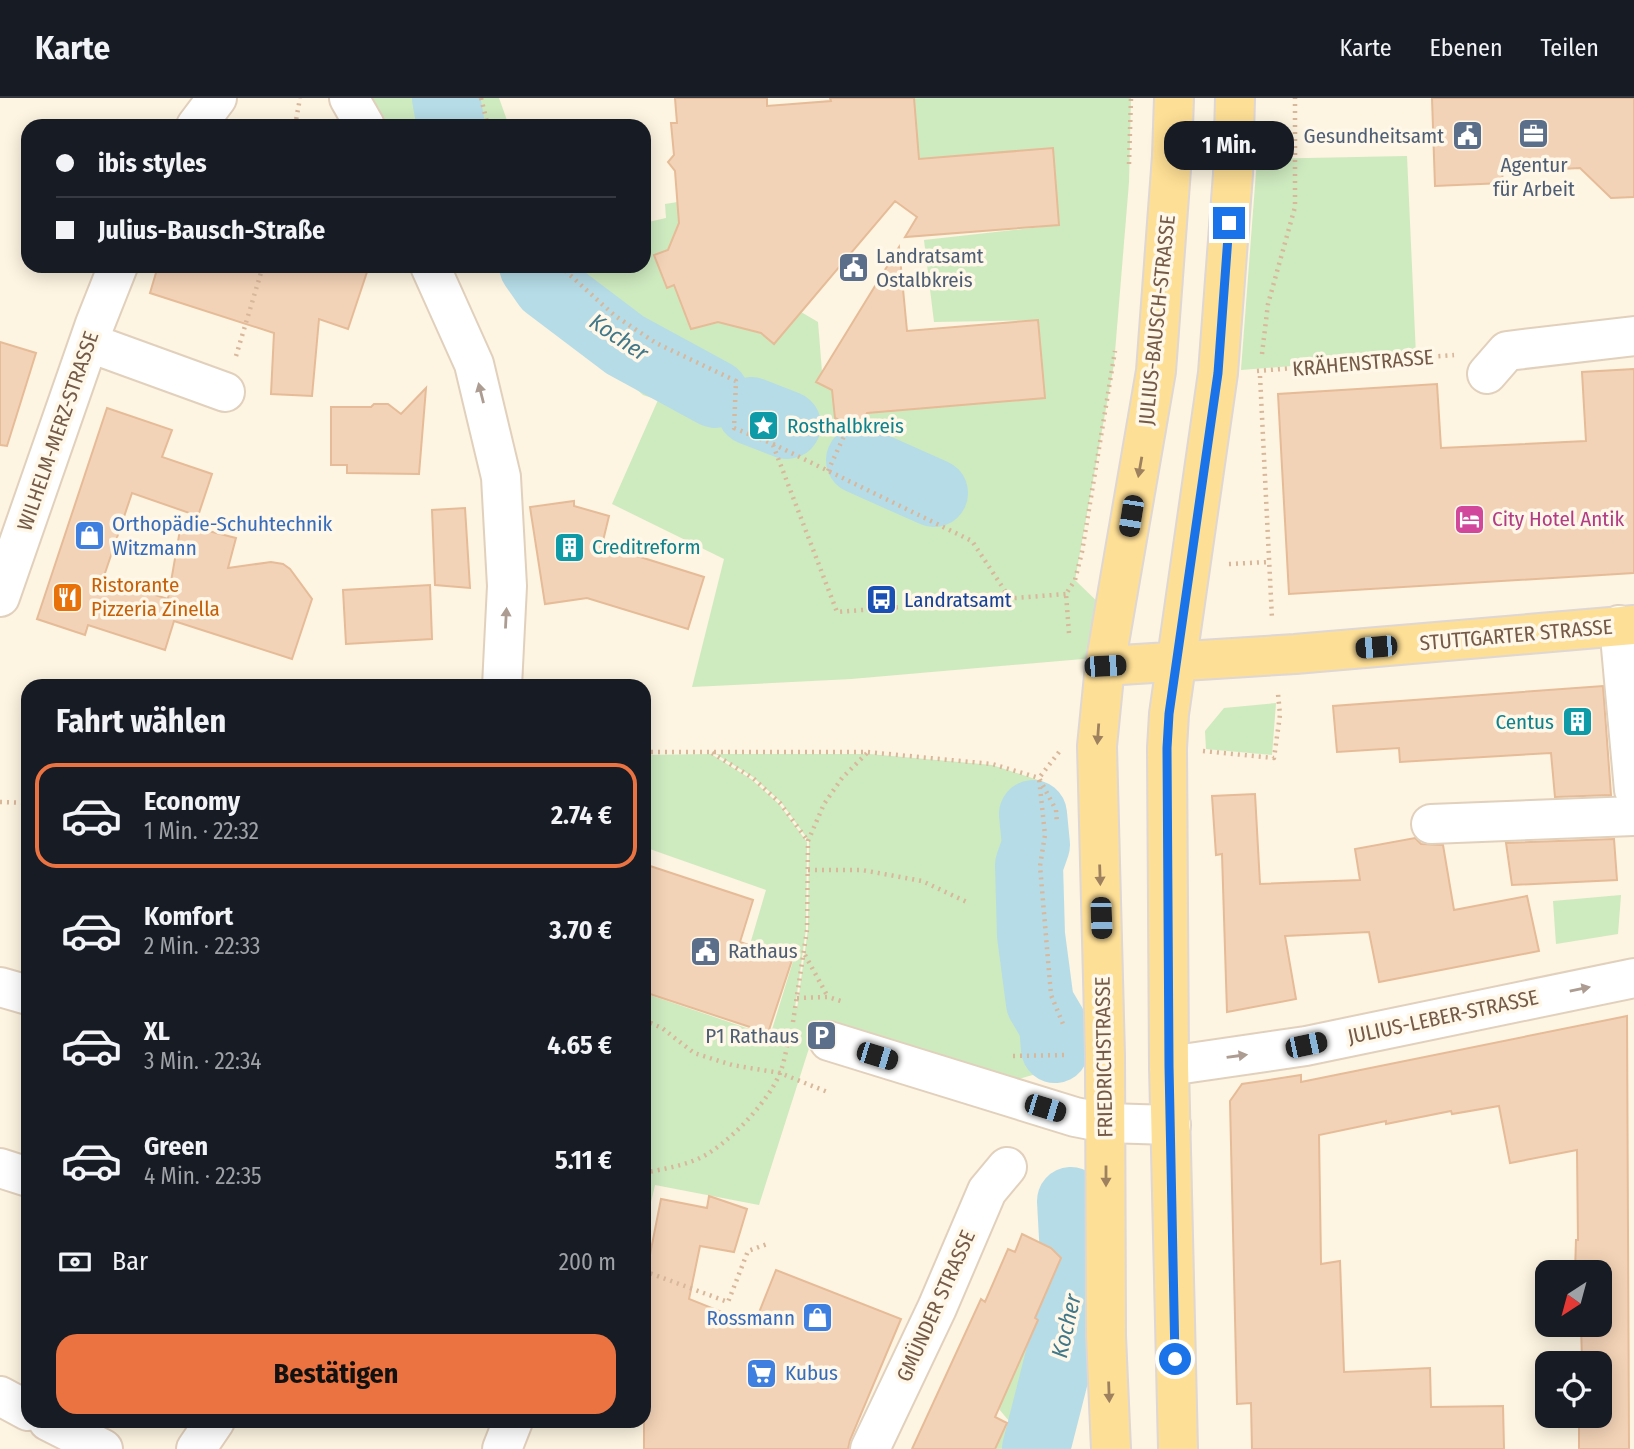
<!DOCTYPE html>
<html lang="de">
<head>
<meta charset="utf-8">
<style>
  :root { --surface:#171b24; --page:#242831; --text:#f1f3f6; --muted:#9ea1a6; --line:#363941; --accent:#eb7341 }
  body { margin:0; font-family:"Fira Sans Condensed",sans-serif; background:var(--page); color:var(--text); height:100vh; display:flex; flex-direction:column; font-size:26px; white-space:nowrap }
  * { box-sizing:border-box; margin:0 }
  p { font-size:23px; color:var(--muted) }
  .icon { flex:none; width:38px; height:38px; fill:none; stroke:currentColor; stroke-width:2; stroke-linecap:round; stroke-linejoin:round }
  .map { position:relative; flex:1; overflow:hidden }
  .panel { position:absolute; left:21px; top:581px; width:630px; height:749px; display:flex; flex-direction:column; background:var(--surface); border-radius:21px; box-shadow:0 4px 18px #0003 }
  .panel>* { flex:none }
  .guide { position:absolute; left:21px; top:21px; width:630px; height:154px; border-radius:21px; box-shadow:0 4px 18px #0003; display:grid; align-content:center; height:154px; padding:0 35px; background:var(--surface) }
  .needle { width:46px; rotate:216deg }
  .buttons { position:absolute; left:1535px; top:1162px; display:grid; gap:14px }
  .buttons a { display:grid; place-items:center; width:77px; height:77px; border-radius:14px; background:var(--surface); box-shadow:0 4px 18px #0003; font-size:35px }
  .end { position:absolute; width:32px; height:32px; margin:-16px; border:9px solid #1a73e8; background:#fff; box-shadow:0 0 0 4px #fff }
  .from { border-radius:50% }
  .bubble { position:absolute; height:49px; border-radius:21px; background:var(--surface); box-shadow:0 4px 18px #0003; font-size:23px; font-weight:700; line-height:49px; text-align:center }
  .car { position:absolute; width:21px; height:42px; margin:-21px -10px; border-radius:9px; box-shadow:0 0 5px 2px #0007; background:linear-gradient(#222 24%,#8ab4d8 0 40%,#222 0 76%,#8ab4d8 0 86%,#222 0) }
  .guide b { display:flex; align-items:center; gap:24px; height:66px; font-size:26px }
  .guide b+b { border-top:2px solid var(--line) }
  .guide i { width:18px; height:18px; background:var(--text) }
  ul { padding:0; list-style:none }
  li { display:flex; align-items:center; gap:21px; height:105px; margin:0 14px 10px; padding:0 21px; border:4px solid transparent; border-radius:21px }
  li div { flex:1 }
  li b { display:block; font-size:26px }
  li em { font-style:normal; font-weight:700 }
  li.current { border-color:var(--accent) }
  li>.icon { width:63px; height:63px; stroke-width:1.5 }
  h2 { padding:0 35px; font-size:32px; line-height:84px }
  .pay { display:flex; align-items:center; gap:18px; height:77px; padding:0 35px; font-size:26px }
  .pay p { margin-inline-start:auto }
  .primary-button { display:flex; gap:14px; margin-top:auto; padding:14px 35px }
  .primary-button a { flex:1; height:80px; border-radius:21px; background:var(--accent); color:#111; font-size:28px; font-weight:700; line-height:80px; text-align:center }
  header { display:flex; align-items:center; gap:42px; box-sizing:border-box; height:98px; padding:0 35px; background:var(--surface); border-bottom:2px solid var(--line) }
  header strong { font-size:33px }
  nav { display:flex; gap:38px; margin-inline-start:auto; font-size:24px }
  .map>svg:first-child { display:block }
</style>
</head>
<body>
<header>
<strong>Karte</strong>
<nav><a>Karte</a><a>Ebenen</a><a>Teilen</a></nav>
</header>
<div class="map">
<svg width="1634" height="1351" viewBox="0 0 1634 1351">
  <rect width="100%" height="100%" fill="#fdf4e1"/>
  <path fill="#ceeabf" d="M354,0H499L509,28H365Z
    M914,0H1131L1129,84L1114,266L1075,482L1109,515L1106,559L851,581L692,589L724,461L612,406L658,302L643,297L543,209L513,168H644V125L666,120L665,106L703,100L676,131L668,152L654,158L667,190L674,187L691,230L718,224L761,235L774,246L801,214L818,224L822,274L816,284L832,292L835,320L860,331L867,314L1044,300L1038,222L934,224L924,142L1059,127L1053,50L919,61Z
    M1407,58L1416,258L1241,272L1257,61Z
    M1276,605L1272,657L1206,651L1205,633L1224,610Z
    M711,656L751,681L779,706L807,744L806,831L795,910L797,911L808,831L809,743L781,704L753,679L716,656H869L992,667L1038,682L1054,713L1071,966L1015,982L818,922L759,1107L655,1087L644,1135V895L770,938L794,860L751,843L766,792L644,749V657Z
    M1621,797L1618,836L1556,846L1553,803Z
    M1078,1212L1062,1292L1066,1351H995L1009,1323L999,1311L1031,1237L1038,1240L1044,1224Z"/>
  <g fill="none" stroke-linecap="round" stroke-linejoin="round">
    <path stroke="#b5dce7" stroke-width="68" d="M446,0L451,28
      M533,168L547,188L625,247L715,296
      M751,313L787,327
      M860,362L934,395
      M1033,716L1036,747L1029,767L1031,837L1040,905L1053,927L1055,951
      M1036,1351L1076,1194L1071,1103"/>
  </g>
  <path fill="#f3d3b7" stroke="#e6bb97" stroke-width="2" d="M675,0H767V8L831,3L830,0H914L919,61L1053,50L1059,127L905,139L917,119L895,103L774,246L761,235L718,224L691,231L674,187L667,190L654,157L668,152L679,125L675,73L668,64L674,57L671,25H677Z
    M1432,0H1634V99L1611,100L1580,70L1502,74L1503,85L1435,88Z
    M899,149L907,233L1038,222L1045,300L867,315L860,331L835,320L832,292L816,284Z
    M158,168H369L348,231L319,221L312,298L271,296L274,235L150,195Z
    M0,244L36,255L7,348L0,347Z
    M1634,271V475L1289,496L1278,296L1437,286L1441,350L1586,343L1582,274Z
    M426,290L419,376L347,375V367H331V309H371L374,306H388L401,316Z
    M107,310L172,332L162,359L212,376L198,418L132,395L103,481L168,501L181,426L236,440L228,470L271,464L283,466L290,471L312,501L292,561L174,523L165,552L88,527L85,537L37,521Z
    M574,403V408L609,418L602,447L704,479L688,531L587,500L545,506L530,409Z
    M465,410L470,490L435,487L432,412Z
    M430,487L432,541L346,546L343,492Z
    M1603,588L1611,697L1555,699L1551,655L1400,664L1399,650L1337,654L1333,608Z
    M1255,696L1260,786L1360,782L1355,751L1415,740L1421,746L1443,747L1454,812L1527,798L1539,853L1379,884L1369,834L1285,838L1296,901L1227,914L1222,756L1216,757L1212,698Z
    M1614,741L1617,782L1512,787L1506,745Z
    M644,766L753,802L740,844L792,862L768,935L644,894Z
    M1627,918L1629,1351H1579V1318H1600V1265H1547V1314H1536L1537,1264L1582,1263L1581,1227H1600V1174H1575L1576,1142H1578L1577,1052L1510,1065L1499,1008L1452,1016L1451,1013L1386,1026V1023L1319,1037L1321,1166L1340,1163L1344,1274L1430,1270L1431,1309L1503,1308L1504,1351H1252L1251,1305L1237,1306L1230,1003L1242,986L1301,977V984Z
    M709,1098L747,1111L734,1154L700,1148L689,1201L754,1227L776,1172L901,1221L850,1342L848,1351H644V1187L661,1101L707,1110Z
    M1022,1136L1051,1150L1061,1160L1035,1220L1038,1222L995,1319L1007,1325L995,1351H912L981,1201L985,1204L1008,1151L1015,1154Z"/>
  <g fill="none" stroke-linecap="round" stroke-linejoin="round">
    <defs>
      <path id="minor" d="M349,0L365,28
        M196,28L217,0
        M430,168L474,266L501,379L507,488L502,588
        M90,245L225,294
        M1487,276L1507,253L1634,238
        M0,499L95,226L118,168
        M1619,527L1634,692
        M1431,726L1634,718
        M0,889L28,897
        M829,943L1075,1019L1106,1025L1171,1027
        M1169,968L1306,948L1634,880
        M0,1070L28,1079
        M0,1298L28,1313
        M48,1323L103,1351
        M196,1351L215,1323
        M502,1351L513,1323
        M870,1351L937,1210L987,1093L1007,1069"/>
      <path id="major" d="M1105,568L1295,556L1634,527
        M1111,1351L1106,1238L1105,958L1097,648L1105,568L1156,273L1172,58L1174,0
        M1178,1351L1169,968L1167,650L1169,616L1218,275L1233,76L1235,0"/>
    </defs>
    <use href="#minor" stroke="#e1d0bc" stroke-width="42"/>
    <use href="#major" stroke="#ded7d3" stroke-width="42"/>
    <path stroke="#d8b79b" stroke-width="4.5" stroke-dasharray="2 5" stroke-linecap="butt" d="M481,0L488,28
      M295,28L300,0
      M1129,66L1131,0
      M560,168L614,217L656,245L736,283L734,330L773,346L972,443L1011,502
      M1262,256L1268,206L1295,109V0
      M236,258L263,168
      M1257,273L1454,257
      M1260,278L1272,521
      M773,347L837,514L1066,496
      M828,373L844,338
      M1229,466L1269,464
      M1069,535L1066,496L1075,482L1082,454L1115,253
      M1203,653L1274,660L1280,617L1278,596
      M644,654H867L992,666L1039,680L1056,712L1057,725
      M1059,654L1039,680L1045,737L1040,768L1051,897L1063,926
      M712,655L753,680L780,705L808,743
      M0,704L28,705
      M808,772H862L922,783L969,805
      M805,857L828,899
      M797,900L828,899L841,903
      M644,922L662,930L694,955L732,967L780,975L830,995
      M793,924L807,832L808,743L824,706L842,680L867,655
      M1013,958L1067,957
      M644,1075C667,1070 692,1067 712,1053C736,1037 769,1002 780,975C784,965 786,953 788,943
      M644,1173L728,1204L748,1153L770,1145"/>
    <use href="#minor" stroke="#fff" stroke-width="38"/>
    <use href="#major" stroke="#fedf96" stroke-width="38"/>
  </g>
  <defs><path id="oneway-solid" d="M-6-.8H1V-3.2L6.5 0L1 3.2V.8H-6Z" transform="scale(1.75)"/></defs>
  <g fill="#ac9c91">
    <use href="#oneway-solid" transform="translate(481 295) rotate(-104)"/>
    <use href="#oneway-solid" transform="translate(506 520) rotate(-87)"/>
    <use href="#oneway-solid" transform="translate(1580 891) rotate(-12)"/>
    <use href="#oneway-solid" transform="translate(1237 958) rotate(-8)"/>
  </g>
  <g fill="#9e825f">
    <use href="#oneway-solid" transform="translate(1140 369) rotate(100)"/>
    <use href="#oneway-solid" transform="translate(1098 636) rotate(94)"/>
    <use href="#oneway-solid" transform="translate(1100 777) rotate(88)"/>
    <use href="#oneway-solid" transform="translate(1106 1078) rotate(90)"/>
    <use href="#oneway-solid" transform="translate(1109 1294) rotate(88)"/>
  </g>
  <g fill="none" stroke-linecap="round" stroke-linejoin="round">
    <path stroke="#1a73e8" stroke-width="9" d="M1175,1261L1169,968L1167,650L1169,616L1218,275L1229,125"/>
  </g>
  <defs>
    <symbol id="office-square" viewBox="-11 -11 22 22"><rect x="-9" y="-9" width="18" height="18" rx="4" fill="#5c6f8a" stroke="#fff7e8"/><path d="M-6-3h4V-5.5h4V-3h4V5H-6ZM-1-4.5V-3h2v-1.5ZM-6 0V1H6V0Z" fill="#fff"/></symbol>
    <symbol id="civic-square" viewBox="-11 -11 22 22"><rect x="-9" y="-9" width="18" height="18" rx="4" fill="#5c6f8a" stroke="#fff7e8"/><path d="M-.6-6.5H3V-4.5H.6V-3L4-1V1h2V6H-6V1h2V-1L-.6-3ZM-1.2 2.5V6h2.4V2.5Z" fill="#fff"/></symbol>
    <symbol id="sight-square" viewBox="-11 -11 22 22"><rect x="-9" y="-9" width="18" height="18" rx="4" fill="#0f9aa8" stroke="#fff7e8"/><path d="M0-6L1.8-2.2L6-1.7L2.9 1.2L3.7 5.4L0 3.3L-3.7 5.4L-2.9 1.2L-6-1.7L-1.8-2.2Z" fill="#fff"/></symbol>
    <symbol id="hotel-square" viewBox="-11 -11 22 22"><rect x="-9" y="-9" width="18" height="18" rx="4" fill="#d1479c" stroke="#fff7e8"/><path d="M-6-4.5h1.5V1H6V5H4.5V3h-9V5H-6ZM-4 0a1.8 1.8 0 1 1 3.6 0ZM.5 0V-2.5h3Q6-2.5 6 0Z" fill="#fff"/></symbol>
    <symbol id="shop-square" viewBox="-11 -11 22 22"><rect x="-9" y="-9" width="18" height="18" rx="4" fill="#3f7fe0" stroke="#fff7e8"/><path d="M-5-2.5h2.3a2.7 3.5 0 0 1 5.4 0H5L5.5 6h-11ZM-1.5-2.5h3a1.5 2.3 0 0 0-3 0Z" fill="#fff"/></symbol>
    <symbol id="building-square" viewBox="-11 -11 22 22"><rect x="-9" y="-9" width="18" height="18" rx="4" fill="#0f9aa8" stroke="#fff7e8"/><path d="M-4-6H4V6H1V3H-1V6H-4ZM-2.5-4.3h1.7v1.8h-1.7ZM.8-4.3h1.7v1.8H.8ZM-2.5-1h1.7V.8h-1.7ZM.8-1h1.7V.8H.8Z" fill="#fff"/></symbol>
    <symbol id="restaurant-square" viewBox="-11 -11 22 22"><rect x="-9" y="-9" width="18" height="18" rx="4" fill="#e8710a" stroke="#fff7e8"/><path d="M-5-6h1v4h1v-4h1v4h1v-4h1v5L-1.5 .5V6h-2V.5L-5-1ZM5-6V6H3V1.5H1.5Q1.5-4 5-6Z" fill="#fff"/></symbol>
    <symbol id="bus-square" viewBox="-11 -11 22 22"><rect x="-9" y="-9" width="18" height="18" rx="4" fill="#1a4fb4" stroke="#fff7e8"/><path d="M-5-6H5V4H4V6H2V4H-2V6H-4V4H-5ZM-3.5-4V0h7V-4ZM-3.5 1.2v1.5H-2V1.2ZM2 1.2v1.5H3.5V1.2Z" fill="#fff"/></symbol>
    <symbol id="parking-square" viewBox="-11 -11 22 22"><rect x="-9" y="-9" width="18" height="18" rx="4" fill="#5c6f8a" stroke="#fff7e8"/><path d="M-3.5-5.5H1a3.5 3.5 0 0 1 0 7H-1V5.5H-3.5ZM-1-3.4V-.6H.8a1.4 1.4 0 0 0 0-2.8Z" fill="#fff"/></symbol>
    <symbol id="supermarket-square" viewBox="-11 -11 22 22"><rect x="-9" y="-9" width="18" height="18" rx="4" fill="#3f7fe0" stroke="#fff7e8"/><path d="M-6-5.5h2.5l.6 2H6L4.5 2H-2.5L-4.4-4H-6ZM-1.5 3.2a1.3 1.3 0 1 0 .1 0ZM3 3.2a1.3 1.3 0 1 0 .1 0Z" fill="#fff"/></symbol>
  </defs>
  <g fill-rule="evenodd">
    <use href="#office-square" x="1516" y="18" width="35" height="35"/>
    <use href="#civic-square" x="1450" y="20" width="35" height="35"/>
    <use href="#civic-square" x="836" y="152" width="35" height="35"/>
    <use href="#sight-square" x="746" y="310" width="35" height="35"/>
    <use href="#hotel-square" x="1452" y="404" width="35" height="35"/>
    <use href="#shop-square" x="72" y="420" width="35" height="35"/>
    <use href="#building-square" x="552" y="432" width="35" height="35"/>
    <use href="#restaurant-square" x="50" y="482" width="35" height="35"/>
    <use href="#bus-square" x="864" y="484" width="35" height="35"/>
    <use href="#building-square" x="1560" y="606" width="35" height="35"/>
    <use href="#civic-square" x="688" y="836" width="35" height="35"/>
    <use href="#parking-square" x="804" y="920" width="35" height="35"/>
    <use href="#shop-square" x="800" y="1202" width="35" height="35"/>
    <use href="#supermarket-square" x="744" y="1258" width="35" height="35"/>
  </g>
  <g text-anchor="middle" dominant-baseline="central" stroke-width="7" stroke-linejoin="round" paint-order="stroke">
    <g font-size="21" fill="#4e5e75" stroke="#fff7e8" text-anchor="end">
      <text x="1444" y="38">Gesundheitsamt</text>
      <text x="1534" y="67" text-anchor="middle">Agentur<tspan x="1534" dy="24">für Arbeit</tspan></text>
      <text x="876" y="158" text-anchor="start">Landratsamt<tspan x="876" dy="24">Ostalbkreis</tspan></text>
      <text x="728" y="853" text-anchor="start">Rathaus</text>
      <text x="799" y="938">P1 Rathaus</text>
    </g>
    <g font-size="21" fill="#755a47" stroke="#fff7e8">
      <text transform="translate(1157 222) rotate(-84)">JULIUS-BAUSCH-STRASSE</text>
      <text transform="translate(1363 265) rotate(-5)">KRÄHENSTRASSE</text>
      <text transform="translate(58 333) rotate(-71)">WILHELM-MERZ-STRASSE</text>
      <text transform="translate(1516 537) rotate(-5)">STUTTGARTER STRASSE</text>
      <text transform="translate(1443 919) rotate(-12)">JULIUS-LEBER-STRASSE</text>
      <text transform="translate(1104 959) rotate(-91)">FRIEDRICHSTRASSE</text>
      <text transform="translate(936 1208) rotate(-66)">GMÜNDER STRASSE</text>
    </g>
    <g font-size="21" fill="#0d838f" stroke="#fff7e8" text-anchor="start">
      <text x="787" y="328">Rosthalbkreis</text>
      <text x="592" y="449">Creditreform</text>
      <text x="1554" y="624" text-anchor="end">Centus</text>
    </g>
    <g font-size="21" fill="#b23c85" stroke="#fff7e8" text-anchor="start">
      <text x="1492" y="421">City Hotel Antik</text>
    </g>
    <g font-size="21" fill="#366cbe" stroke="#fff7e8" text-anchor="start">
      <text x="112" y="426">Orthopädie-Schuhtechnik<tspan x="112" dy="24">Witzmann</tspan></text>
      <text x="795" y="1220" text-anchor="end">Rossmann</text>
      <text x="785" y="1275">Kubus</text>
    </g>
    <g font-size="21" fill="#c56008" stroke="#fff7e8" text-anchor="start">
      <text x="91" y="487">Ristorante<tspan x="91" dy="24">Pizzeria Zinella</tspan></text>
    </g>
    <g font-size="21" fill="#164399" stroke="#fff7e8" text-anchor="start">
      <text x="904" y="502">Landratsamt</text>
    </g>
    <g font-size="23" font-style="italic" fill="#407889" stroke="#fff7e8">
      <text transform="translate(619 239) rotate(34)">Kocher</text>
      <text transform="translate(1066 1228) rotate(-77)">Kocher</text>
    </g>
  </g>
</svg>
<div class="buttons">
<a><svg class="needle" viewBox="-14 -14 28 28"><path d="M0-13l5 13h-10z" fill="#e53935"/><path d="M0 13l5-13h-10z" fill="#9ea1a6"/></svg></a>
<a><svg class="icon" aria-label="locate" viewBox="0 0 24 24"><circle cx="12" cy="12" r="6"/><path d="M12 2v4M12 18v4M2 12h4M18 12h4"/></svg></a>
</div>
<i class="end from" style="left:1175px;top:1261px"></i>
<i class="end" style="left:1229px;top:125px"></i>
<div class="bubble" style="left:1164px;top:23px;width:130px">1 Min.</div>
<i class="car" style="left:1131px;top:418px;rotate:189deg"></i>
<i class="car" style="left:1376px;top:549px;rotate:265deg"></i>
<i class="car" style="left:1105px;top:568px;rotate:87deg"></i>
<i class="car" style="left:1101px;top:820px;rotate:178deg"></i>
<i class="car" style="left:1306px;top:947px;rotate:78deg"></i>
<i class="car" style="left:877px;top:958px;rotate:107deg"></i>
<i class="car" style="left:1045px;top:1010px;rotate:107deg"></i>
<div class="guide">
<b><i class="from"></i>ibis styles</b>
<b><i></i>Julius-Bausch-Straße</b>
</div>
<section class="panel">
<h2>Fahrt wählen</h2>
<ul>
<li class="current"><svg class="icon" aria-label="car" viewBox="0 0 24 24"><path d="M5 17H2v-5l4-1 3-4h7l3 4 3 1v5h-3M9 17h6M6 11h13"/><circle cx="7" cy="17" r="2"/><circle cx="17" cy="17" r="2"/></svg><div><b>Economy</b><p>1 Min. · 22:32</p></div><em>2.74 €</em></li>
<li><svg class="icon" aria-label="car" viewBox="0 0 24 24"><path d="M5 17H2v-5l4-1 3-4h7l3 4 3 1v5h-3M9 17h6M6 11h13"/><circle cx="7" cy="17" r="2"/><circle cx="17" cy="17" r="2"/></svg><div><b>Komfort</b><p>2 Min. · 22:33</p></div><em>3.70 €</em></li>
<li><svg class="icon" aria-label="car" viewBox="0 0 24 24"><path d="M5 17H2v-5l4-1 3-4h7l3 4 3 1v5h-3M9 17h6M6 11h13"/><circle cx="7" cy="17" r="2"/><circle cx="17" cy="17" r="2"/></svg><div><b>XL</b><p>3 Min. · 22:34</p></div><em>4.65 €</em></li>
<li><svg class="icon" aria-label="car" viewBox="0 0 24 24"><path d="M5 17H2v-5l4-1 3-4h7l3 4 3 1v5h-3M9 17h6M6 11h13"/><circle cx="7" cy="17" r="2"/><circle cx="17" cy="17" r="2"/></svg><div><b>Green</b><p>4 Min. · 22:35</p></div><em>5.11 €</em></li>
</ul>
<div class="pay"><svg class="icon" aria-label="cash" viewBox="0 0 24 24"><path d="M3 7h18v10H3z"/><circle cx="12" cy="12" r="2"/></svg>Bar<p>200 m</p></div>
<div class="primary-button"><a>Bestätigen</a></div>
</section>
</div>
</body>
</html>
